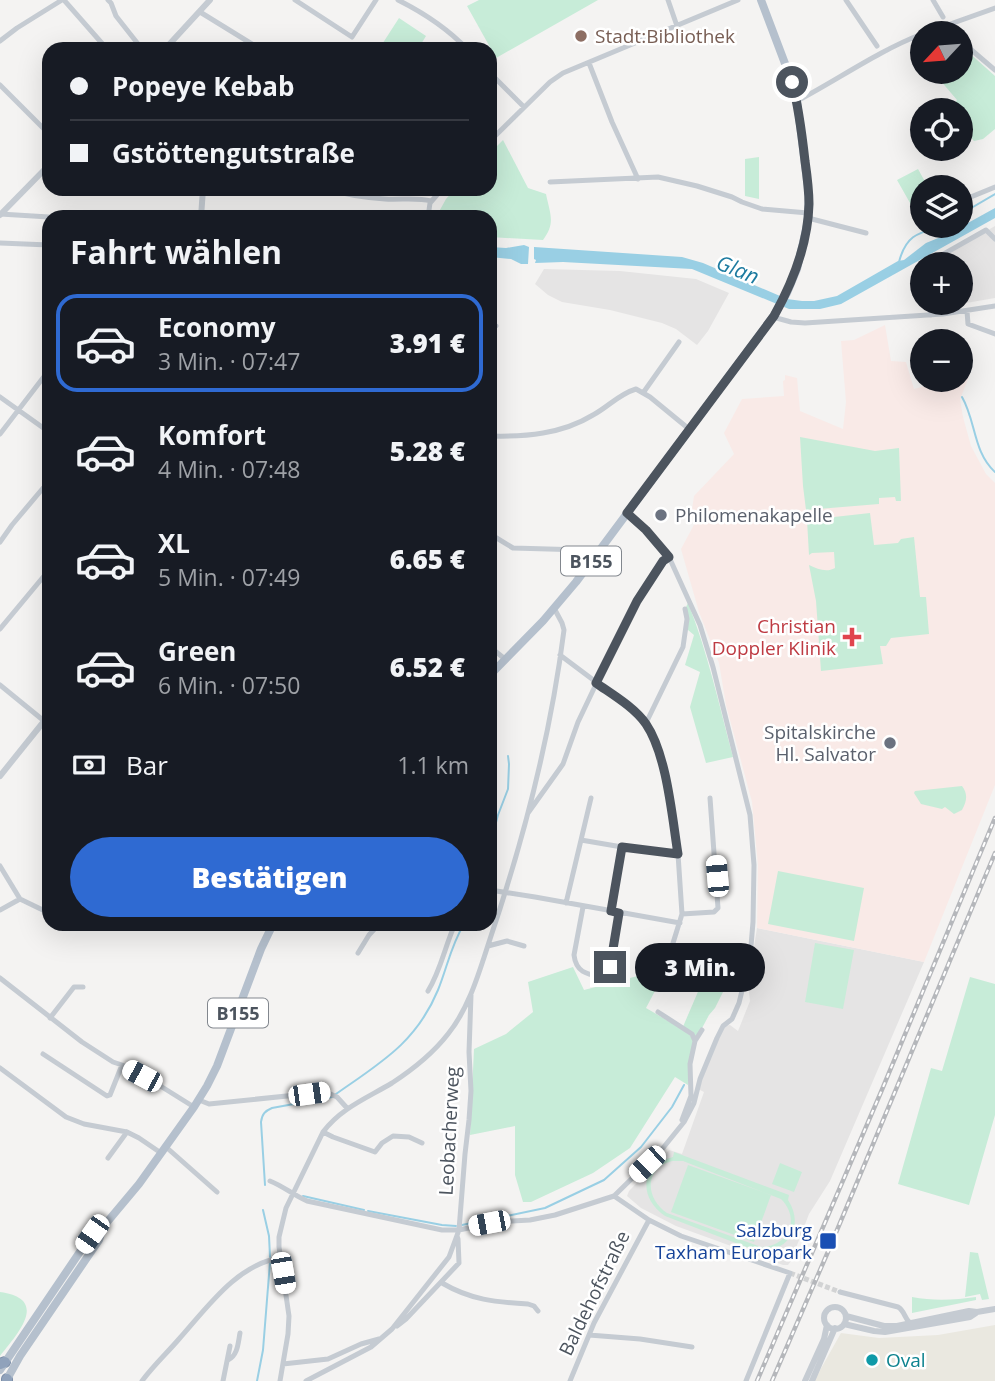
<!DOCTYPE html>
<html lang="de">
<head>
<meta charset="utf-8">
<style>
  :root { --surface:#171b24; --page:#20242c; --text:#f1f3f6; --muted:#9ea1a6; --line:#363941; --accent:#2f6ad2 }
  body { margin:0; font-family:"Open Sans",sans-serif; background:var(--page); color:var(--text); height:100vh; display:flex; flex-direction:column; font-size:26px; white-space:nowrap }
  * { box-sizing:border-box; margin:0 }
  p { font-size:23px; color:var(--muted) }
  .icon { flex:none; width:38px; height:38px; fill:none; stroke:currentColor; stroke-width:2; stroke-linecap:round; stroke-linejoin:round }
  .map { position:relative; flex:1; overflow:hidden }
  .panel { position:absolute; left:42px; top:210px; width:455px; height:721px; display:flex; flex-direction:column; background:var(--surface); border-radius:21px; box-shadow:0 7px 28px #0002 }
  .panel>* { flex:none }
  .guide { position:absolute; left:42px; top:42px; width:455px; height:154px; border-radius:21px; box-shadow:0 7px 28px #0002; display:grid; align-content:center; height:154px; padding:0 28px; background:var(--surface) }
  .needle { width:46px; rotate:244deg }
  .fabs { position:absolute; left:910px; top:21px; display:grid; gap:14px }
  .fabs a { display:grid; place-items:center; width:63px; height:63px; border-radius:50%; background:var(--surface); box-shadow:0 7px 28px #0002; font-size:35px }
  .end { position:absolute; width:32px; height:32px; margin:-16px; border:9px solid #4c545e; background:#fff; box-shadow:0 0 0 4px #fff }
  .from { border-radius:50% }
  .bubble { position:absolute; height:49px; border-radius:24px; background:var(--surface); box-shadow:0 7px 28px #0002; font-size:23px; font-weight:800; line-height:49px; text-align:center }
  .car { position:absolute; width:21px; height:42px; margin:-21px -10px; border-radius:9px; box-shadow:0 0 5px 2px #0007; background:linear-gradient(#fff 24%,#345 0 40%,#fff 0 76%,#345 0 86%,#fff 0) }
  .guide b { display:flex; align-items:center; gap:24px; height:66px; font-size:26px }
  .guide b+b { border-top:2px solid var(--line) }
  .guide i { width:18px; height:18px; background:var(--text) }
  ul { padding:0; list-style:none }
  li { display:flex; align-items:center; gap:21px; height:98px; margin:0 14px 10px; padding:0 14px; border:4px solid transparent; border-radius:21px }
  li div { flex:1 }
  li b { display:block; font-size:26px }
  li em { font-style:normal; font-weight:800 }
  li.selected { border-color:var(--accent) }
  li>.icon { width:63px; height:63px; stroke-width:1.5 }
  h2 { padding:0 28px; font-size:32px; line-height:84px }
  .pay { display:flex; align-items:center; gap:18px; height:77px; padding:0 28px; font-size:26px }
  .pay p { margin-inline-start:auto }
  .button { display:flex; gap:14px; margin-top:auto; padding:14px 28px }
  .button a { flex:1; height:80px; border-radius:42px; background:var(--accent); color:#fff; font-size:28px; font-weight:800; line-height:80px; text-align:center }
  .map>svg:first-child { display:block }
</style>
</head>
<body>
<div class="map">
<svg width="995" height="1381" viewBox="0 0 995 1381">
  <rect width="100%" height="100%" fill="#f4f3f2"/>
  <path fill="#eae8e0" d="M995,1325V1381H814L841,1333L879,1338L938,1335Z"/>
  <path fill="#e5e4e4" d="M995,226V298L937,308L934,303H961V264H930Z
    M544,269L620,271L696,279L729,293L708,331L697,345L676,329L662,323L610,310L562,302L548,295L535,284Z
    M757,928L924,962L830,1181L809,1214L791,1261L788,1265H783L676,1226L641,1208L627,1196L629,1191L669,1150L682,1154L704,1092L698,1089L724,1026L730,1025L738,1031L750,1001L748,984Z"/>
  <path fill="#f9eae7" d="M885,325L891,361L906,362L914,389L947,380H961V376L970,374L960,399L963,417L971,446L986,474L995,483V785L924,962L757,928L758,865L752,802L726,705L719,663L699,612L681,549L696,521L691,516L694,496L734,454L724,433L742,399L784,396L783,381L785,380V375L797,378L800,411L843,429L846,402L841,341L854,340Z"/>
  <path fill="#c7ecd8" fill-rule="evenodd" d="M479,0H598L496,58L467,6Z
    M399,18L426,36L418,49H379Z
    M967,51L995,76V129L983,139L974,141L961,127V110H951V109L957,100L934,73L936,72H961V55Z
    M503,140L528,188L546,194C550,214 556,223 543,240L490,237V217H436L446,199L455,189H490V153Z
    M759,157V199L745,196V159Z
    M918,169L928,187H922V206L914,210L897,180Z
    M800,437L875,451L899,448L901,501H896L895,497L879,498V504L806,510L803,486Z
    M870,513L874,545L898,543L901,539L914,537L920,597H926L929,634L891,638L886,646H880L883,664L821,671L816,601L809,565C818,569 826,573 835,568L834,552L812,553L809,555L807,520Z
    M688,603C708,653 719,705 733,757L706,763L690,707L700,672L685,665L694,635L688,630L686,607Z
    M962,786C968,794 967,801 962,810L954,814L945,807L942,809L921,804L914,793L915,791Z
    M778,871L864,888L854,941L768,924Z
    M815,943L854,950L843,1009L805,1002Z
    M573,967L584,990L653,972L656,989L646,1008L682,1029L706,973L716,974L717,969L735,974L734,985L724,990L715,1008L709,1015L701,1030L688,1065V1085L675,1077L630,1148L593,1173L531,1202H523L515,1175V1126L470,1135L474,1049L506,1034L533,1012L528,982Z
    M970,977L995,984V1115L969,1205L898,1184L931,1068L942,1071Z
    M674,1152L789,1195L788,1200C806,1227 786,1256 754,1250L665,1216C639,1198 639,1166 673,1157ZM672,1161H683L781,1199C801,1219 789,1246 761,1247L667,1213C645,1198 644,1168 672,1161Z
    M780,1163L802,1172L794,1192L772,1184Z
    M688,1165L771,1195L754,1242L671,1212Z
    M970,1252L978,1253L989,1299L982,1300L980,1294L965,1297Z
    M0,1292C50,1299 18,1333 0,1356Z
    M912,1297C933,1301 955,1300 976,1297V1300L912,1313Z"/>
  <path fill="#99cfe4" d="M995,208V218L841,304L820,309H789L692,269L563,262L535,263L536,260L534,259V247L682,257L703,263L787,299L802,301H814L837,296L898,261L904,260L926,243L948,234Z
    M524,245L529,247L528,264H521L511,259L490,257V247L506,248Z"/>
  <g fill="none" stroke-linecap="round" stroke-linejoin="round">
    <path stroke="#99cfe4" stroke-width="2" d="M961,214L995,194
      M899,262C906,235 918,233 942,226
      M962,397C976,421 973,452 995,472
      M490,845L498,815L508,789L509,764L508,756
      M336,1094C380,1063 416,1043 438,990C447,968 451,945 464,924
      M265,1185L261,1122C262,1114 265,1111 272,1108L332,1097
      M303,1196L364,1210
      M263,1210L269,1236L270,1257
      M368,1211L442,1225L456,1226
      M492,1219L545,1208L604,1180L641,1147L672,1107L684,1085
      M462,1225L486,1220
      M257,1381L263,1350L270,1262"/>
    <path stroke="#d2d3d4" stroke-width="5" stroke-dasharray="5 2.5" stroke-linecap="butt" d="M790,1273L840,1292"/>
    <defs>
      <path id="motorway" d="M0,1364L5,1362
        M7,1379V1381"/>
    </defs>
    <use href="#motorway" stroke="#7b8da7" stroke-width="12"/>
    <path stroke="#c5cbd2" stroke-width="5" d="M64,0L107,49
      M108,0L111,3L116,16L142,49
      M295,0L352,37L376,0
      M398,0C424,13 447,28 467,49
      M668,0L677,26
      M846,0L877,46
      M933,0L943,17
      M200,12L260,49
      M925,33L995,8
      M0,41L17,28L62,0
      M961,41L995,70
      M589,63L612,122L638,179
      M490,73L524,107
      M0,85L49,134
      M797,101C839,79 878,51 922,34
      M490,141L550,82L563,73L738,0
      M550,182L658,177L697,186L732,197L742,202L762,209L808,213
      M328,189C346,195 367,198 385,199C401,200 416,197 431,201
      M961,201L995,187
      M0,214L49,217
      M428,217L430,203L442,189
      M808,218L866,233
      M0,243L49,245
      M926,264L986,230L995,239
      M922,267L916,272L922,285
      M929,303L931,315
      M967,311L968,324L995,334
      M773,317L791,322L805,323L943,314L995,306
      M490,323L496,326
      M643,393L679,342
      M0,397L49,432
      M0,434L49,370
      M490,436C525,437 562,434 593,415C608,407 619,394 636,389L650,397L689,429
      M490,534L513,548L583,550L594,558
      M0,542L12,525L49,481
      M0,629L49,570
      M490,647L505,659
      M560,655L632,709L646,723L657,749L662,765L671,810L678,854L682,914L669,956L674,962L715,967
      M0,685L49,725
      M646,723L683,647L687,619L685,609
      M528,813L563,764L578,722L627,619L637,601L663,561L669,557
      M581,840L591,798
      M0,866L20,899
      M490,890L535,897L680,923
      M566,903L581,840L622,847L678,854
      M583,907L574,955C576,972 586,974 601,977L609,972L610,967L619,913
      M0,910L20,899L49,913
      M611,911L622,847
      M682,914L714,912L718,908L710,798
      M488,946L507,941L524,946
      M358,953L369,935L379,924
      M0,978L82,1042L113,1062L122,1065L162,1087L194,1107
      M428,991C441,970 445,946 455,924
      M658,1012L692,1034L695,1041L690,1064L691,1096L682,1120
      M50,1018L74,987H83
      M695,1041L702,1030
      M43,1054L107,1096L110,1095L122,1065
      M0,1068L66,1117L84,1124L127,1132L139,1138L161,1153
      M199,1100L209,1104L326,1092L337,1097L347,1108
      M323,1132L333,1137L375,1152L382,1143L393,1136L409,1137L422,1143
      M166,1147L217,1192
      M108,1158L127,1132
      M270,1181C283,1186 293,1195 307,1201L442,1230H459L496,1222L530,1220L555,1215L614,1196L663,1148L684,1122L694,1103L700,1079L717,1038L723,1026L732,1019L739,1003L750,958L753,922L754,865L750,815L713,667L700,625L669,557L646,530L627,513
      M614,1196L649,1220L681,1236L790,1273L746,1381
      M442,1283C471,1300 495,1302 528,1304L534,1306L538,1311
      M840,1292L898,1307C905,1311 904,1318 910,1323
      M397,1326L406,1319L459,1263L458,1239L457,1236
      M589,1335L640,1339L692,1347
      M228,1360C238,1355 238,1343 240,1333
      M283,1364L328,1359L361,1344L379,1339
      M142,1381C153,1366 167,1353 179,1339C206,1309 237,1264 280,1258
      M223,1381L230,1346
      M280,1381L288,1334L289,1316L279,1247V1237L286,1208L323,1132C341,1108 367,1098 392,1083C412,1070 434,1052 448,1034C470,1007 480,969 491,936C524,838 551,733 564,630L562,623L554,608
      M306,1381L371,1347L392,1329L449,1257L459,1230L465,1154L469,1120L471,1091L469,1052L471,995
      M570,1381L594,1323L649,1220"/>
    <path stroke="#c5cbd2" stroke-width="6" d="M165,49L210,0
      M0,215L49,165
      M201,217L203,189
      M0,776L49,715
      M824 1318a11 11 0 1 1 22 0a11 11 0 1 1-22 0Z
      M846,1316L884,1326H897L969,1311L977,1312L995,1309
      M844,1324L874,1331L885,1332L970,1317L976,1313
      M805,1381L824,1339L827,1325
      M812,1381L835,1328"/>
    <path stroke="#b5c0cd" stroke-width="8" d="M490,675L543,621L576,582L773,317L787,293L797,269L807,225L809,197L797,101L792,82L761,0
      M0,1370L92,1234L103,1227L139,1184L194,1107L207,1086L217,1066L261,949L273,924
      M6,1381L20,1356L99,1240L103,1227"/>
    <use href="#motorway" stroke="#90a2bb" stroke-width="10"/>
    <defs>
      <path id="rail" d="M757,1381L881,1092L995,818
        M772,1381L827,1254L995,853"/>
    </defs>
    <use href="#rail" stroke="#b5b7bb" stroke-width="4.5"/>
    <use href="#rail" stroke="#fff" stroke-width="2" stroke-dasharray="5" stroke-linecap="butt"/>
  </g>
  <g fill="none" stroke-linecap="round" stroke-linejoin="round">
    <path stroke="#4c545e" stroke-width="9" d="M610,967L619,913L611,911L622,847L678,854C672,817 667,755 646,724C634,707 613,695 596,683L637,601L663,561L669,557L646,530L627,513L774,316C793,282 808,244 809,204C809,190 807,175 805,161C802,134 799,108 792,82"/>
  </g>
  <circle fill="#8d6e63" stroke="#fff" stroke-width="2.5" cx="581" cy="36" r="7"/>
  <g fill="#6b7280" stroke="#fff" stroke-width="2.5">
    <circle cx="661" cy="515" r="7"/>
    <circle cx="890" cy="743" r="7"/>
  </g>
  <path fill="#e0444e" stroke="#fff" stroke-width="2.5" d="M848.5 626.5h7v7h7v7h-7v7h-7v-7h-7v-7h7z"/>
  <rect fill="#1a4fb4" stroke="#fff" stroke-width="2.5" x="819" y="1232" width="18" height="18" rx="3.5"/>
  <circle fill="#0f9aa8" stroke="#fff" stroke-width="2.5" cx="872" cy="1360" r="7"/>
  <g text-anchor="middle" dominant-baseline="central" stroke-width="5" stroke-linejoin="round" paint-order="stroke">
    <g fill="#fff" stroke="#82878e" stroke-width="2">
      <rect x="561" y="546.5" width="60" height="29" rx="5"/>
      <rect x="208" y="998.5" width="60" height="29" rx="5"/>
    </g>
    <g font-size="18" font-weight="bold" fill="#4c545e">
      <text x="591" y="561">B155</text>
      <text x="238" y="1013">B155</text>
    </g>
    <g font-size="19" fill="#785e54" stroke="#fff" text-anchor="start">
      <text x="595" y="36">Stadt:Bibliothek</text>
    </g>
    <g font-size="19" fill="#5b616d" stroke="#fff" text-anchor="start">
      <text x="675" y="515">Philomenakapelle</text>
      <text x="876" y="732" text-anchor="end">Spitalskirche<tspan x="876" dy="22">Hl. Salvator</tspan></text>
    </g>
    <g font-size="19" fill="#be3a42" stroke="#fff" text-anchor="end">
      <text x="836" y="626">Christian<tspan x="836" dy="22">Doppler Klinik</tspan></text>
    </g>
    <g font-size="19" fill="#4c545e" stroke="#fff">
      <text transform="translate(449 1131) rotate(-87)">Leobacherweg</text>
      <text transform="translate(594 1293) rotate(-64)">Baldehofstraße</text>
    </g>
    <g font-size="19" fill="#164399" stroke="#fff" text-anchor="end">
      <text x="812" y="1230">Salzburg<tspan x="812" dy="22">Taxham Europark</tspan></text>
    </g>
    <g font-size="19" fill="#0d838f" stroke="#fff" text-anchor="start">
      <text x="886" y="1360">Oval</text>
    </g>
    <g font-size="21" font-style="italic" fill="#1d7ba0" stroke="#fff">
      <text transform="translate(738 269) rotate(22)">Glan</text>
    </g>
  </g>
</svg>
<div class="fabs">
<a><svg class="needle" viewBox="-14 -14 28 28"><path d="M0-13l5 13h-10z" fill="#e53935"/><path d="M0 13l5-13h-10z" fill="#9ea1a6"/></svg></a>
<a><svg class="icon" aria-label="locate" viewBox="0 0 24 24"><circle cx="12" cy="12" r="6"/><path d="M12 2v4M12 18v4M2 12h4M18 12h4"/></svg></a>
<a><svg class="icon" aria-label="layers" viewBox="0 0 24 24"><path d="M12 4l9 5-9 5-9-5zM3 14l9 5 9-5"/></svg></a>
<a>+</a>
<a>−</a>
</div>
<i class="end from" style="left:792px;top:82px"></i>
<i class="end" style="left:610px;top:967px"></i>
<div class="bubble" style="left:635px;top:943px;width:130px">3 Min.</div>
<i class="car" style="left:717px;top:876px;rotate:355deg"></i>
<i class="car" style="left:142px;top:1076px;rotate:298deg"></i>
<i class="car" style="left:309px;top:1094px;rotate:82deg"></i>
<i class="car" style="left:647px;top:1164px;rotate:226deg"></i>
<i class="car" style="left:489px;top:1223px;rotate:259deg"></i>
<i class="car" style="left:92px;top:1234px;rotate:215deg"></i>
<i class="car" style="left:283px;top:1273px;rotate:170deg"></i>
<div class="guide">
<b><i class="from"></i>Popeye Kebab</b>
<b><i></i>Gstöttengutstraße</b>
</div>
<section class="panel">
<h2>Fahrt wählen</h2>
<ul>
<li class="selected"><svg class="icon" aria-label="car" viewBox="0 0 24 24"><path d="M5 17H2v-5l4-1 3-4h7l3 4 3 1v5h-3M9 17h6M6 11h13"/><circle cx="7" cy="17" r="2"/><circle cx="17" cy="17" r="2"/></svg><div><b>Economy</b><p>3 Min. · 07:47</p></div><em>3.91 €</em></li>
<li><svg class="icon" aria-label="car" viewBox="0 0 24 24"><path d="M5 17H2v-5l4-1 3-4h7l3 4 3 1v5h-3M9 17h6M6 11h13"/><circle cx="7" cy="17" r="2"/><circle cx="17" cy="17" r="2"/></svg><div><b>Komfort</b><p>4 Min. · 07:48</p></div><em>5.28 €</em></li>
<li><svg class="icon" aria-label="car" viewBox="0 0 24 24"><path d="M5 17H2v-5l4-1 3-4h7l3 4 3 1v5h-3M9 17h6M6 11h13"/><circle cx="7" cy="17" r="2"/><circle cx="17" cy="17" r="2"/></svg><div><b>XL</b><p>5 Min. · 07:49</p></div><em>6.65 €</em></li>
<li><svg class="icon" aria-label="car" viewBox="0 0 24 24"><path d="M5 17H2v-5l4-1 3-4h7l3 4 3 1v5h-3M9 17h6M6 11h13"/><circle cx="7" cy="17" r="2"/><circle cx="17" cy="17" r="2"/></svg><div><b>Green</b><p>6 Min. · 07:50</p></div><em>6.52 €</em></li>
</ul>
<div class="pay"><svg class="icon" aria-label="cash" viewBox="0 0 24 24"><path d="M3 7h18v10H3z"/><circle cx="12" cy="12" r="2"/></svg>Bar<p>1.1 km</p></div>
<div class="button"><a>Bestätigen</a></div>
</section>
</div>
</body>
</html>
